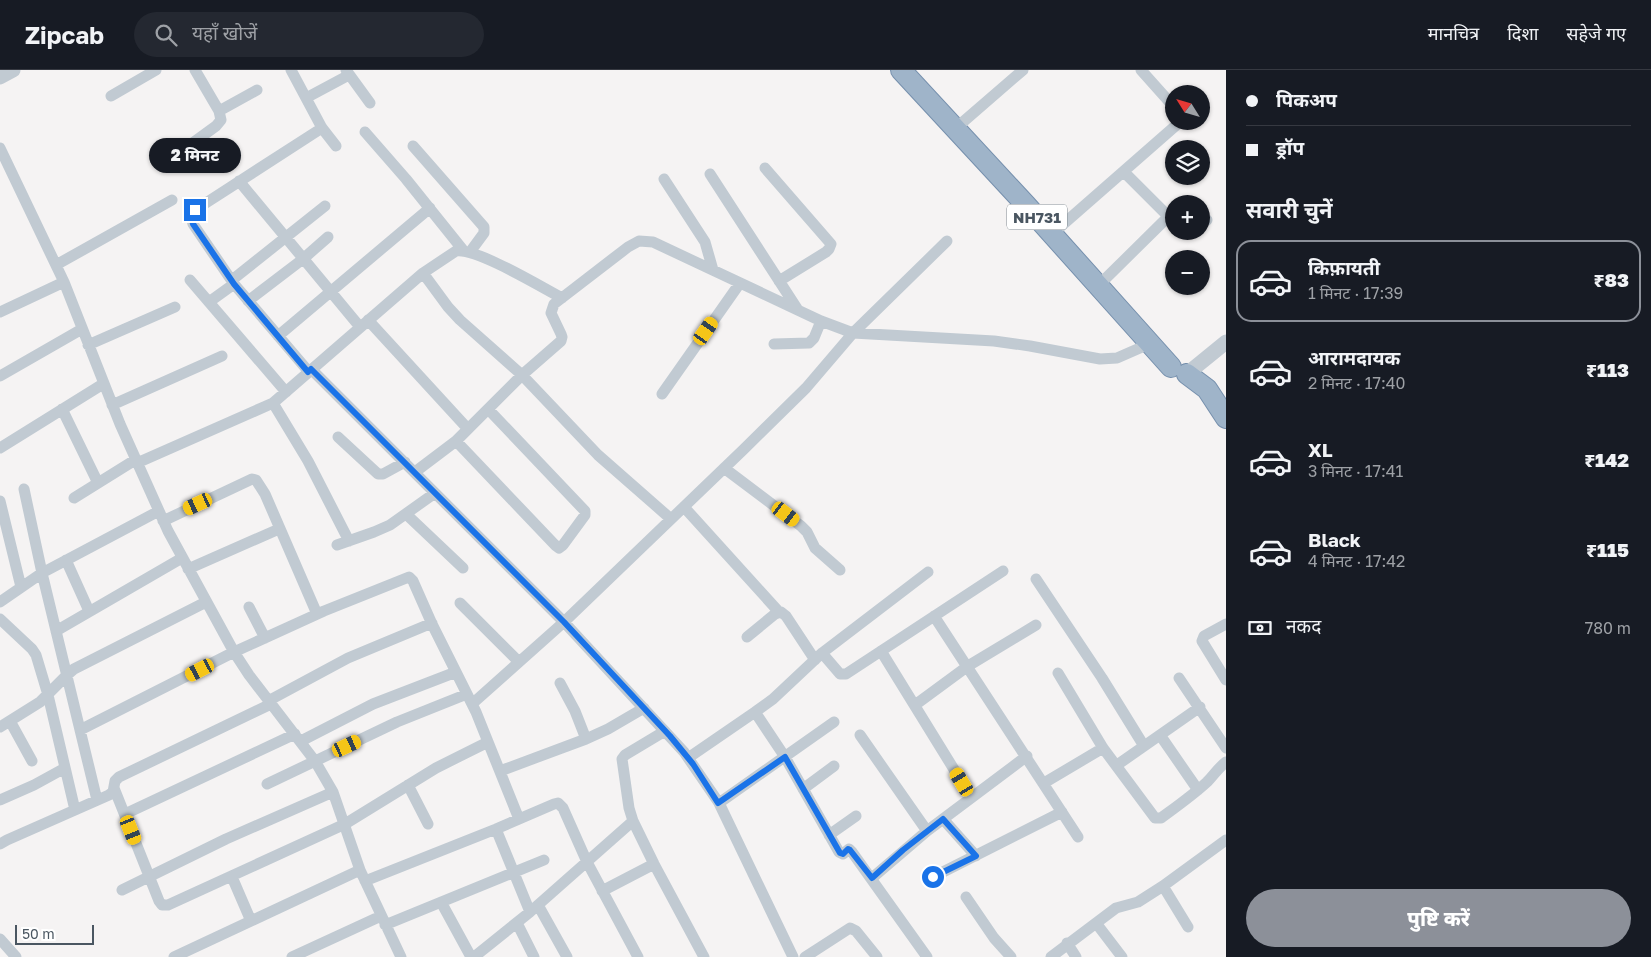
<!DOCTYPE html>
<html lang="hi">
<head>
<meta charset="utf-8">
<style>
  :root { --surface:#171b24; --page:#242831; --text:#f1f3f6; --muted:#9ea1a6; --line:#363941; --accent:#8c9099 }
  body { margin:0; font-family:"Golos Text","Noto Sans Devanagari",sans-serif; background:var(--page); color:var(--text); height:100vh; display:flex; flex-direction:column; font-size:19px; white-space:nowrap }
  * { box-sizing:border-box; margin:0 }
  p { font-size:16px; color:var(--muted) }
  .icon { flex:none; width:28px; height:28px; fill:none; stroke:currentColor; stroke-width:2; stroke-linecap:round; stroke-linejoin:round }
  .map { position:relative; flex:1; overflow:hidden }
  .panel { display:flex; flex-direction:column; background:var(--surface); width:425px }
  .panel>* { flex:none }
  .guide { display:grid; align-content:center; height:110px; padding:0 20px; background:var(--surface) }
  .needle { width:32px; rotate:307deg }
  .fabs { position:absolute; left:1165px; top:15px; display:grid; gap:10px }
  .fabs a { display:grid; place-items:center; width:45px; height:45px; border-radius:50%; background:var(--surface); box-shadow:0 1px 4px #0004; font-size:25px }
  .scale { position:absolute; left:15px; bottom:12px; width:79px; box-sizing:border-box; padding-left:5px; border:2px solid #4a5661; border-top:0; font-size:14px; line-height:18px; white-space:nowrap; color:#4a5661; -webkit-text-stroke:4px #fff; paint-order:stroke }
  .end { position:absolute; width:22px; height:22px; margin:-11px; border:6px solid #1a73e8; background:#fff; box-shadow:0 0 0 2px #fff }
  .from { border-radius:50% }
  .bubble { position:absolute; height:35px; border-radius:18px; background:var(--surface); box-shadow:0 1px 4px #0004; font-size:16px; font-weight:800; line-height:35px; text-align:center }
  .car { position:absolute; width:15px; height:30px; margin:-15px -8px; border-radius:6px; box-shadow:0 0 4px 1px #0007; background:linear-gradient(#f5c518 24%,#345 0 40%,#f5c518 0 76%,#345 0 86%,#f5c518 0) }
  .guide b { display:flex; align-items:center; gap:18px; height:48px; font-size:19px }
  .guide b+b { border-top:1px solid var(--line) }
  .guide i { width:12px; height:12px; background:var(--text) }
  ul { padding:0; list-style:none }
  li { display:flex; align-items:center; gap:15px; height:82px; margin:0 10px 8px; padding:0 10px; border:2px solid transparent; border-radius:15px }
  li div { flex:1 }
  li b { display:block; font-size:19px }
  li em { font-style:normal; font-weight:800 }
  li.on { border-color:var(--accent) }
  li>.icon { width:45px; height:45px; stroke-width:1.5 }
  h2 { padding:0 20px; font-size:22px; line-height:60px }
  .pay { display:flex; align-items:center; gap:12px; height:55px; padding:0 20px; font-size:19px }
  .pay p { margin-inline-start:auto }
  .primary-button { display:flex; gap:10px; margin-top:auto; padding:10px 20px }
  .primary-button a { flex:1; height:58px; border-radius:30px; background:var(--accent); color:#fff; font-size:20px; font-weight:800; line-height:58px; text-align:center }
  header { display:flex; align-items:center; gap:30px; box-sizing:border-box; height:70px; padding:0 25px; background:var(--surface); border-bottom:1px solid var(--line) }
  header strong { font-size:24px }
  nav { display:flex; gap:28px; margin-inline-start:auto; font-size:18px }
  .search { width:350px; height:45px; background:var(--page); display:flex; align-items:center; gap:12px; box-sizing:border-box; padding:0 18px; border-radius:28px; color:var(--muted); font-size:19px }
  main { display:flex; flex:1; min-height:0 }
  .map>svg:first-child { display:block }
</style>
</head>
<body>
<header>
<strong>Zipcab</strong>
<div class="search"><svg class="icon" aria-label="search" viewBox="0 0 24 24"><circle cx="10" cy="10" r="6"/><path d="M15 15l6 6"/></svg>यहाँ खोजें</div>
<nav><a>मानचित्र</a><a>दिशा</a><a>सहेजे गए</a></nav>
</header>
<main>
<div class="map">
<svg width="1226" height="887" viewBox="0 0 1226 887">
  <rect width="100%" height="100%" fill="#f5f3f3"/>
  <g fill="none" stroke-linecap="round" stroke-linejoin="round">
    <defs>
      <path id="trunk" d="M901,0L1026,135L1171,297
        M1187,304L1207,319L1226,348"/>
    </defs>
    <use href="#trunk" stroke="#7690ad" stroke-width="22"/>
    <path stroke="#c1cad2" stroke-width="11" d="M291,0L322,58L336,76
      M346,0L370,33
      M1141,0L1174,37
      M111,26L156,0
      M306,28L349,5
      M219,41L257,20
      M956,58L1023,0
      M365,62L406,109L463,180
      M413,76L484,157V163L470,182
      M0,78L64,212L120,354L168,461L234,582L249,605L315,691L333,722L360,800L401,887
      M168,91L216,56L221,50L219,41L195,0
      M765,98L831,174L829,179L826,182L779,211
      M1124,102L1168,146
      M710,104L798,240
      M664,109L705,172L713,200
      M239,111L360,257
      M1181,134L1186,131L1191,134
      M1201,144L1207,150
      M1052,164L1181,51
      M56,195L172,130
      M423,203L448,237L460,250L522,305L598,385L671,449
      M190,210L286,322
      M232,210L325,136
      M1099,215L1174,141
      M248,231L303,189L328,167
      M209,232L234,214
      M0,242L64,212
      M368,250L468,359
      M278,266L430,138
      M774,274L809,273L814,268L821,251
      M88,275L175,237
      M311,299L564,552L684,682L719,733L793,887
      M309,302L234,214L193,154L191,147L195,140L322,58
      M0,306L82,259
      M662,324L740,213
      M273,333L308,391L349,471
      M112,335L222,286
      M62,339L98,413
      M338,367L378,404H383L405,392
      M456,371L555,475L559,478L563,475L585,445V441L488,339
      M0,378L103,314
      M137,393L273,333L423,203L456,181C477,178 541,217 562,228
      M724,398L801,456L807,462L815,478L840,500
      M415,402L456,371L522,305L561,271L562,267L561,264L551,243L554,234L628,177L639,171L653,172L821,251L853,263L994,271L1030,276L1100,289L1117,288L1149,274
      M24,419L42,503L97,730
      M74,428L135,390
      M0,431L21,517
      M684,437L779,542
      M406,444L463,498
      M163,451L252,409L256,410L265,424L317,544
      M337,475L374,462L390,455L435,423
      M66,490L89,541
      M188,499L279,459
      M1036,509L1102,608L1144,676
      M0,532L42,503L159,441
      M460,533L519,592
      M249,537L265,568
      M934,546L1078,767
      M0,549L32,579L36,585L48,625L75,740
      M1226,554L1204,566L1202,571L1226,610
      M56,561L182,488
      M747,567L775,544L781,542L786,546L815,590
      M881,581L971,727
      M822,583L840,604H846L1003,501
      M1058,603L1103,678L1155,748H1161C1176,737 1193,725 1207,712C1214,705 1218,698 1226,692
      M1179,608L1226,678
      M560,613L575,641L586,669
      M268,631L348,588L432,553
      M472,634L564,552L743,380L806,318L853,263L947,171
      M915,635L968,596L1036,555
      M755,642L785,687L839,782L843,784L849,779L852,782L927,887
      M10,651L32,691
      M0,657L40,632L67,605L74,599L206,532
      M80,660L234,582L324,541L409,507L413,511L432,554L476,642L519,749
      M665,661L625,685L622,689L629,738L633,751L654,794L704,887
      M860,665L927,761
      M1160,665L1198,720
      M301,671L373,634L456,602
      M688,688L755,642L773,629L822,583L928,502
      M1117,695L1200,637
      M500,701L586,669L608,659L644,638
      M1044,713L1103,678
      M267,714L397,652L467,624
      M408,715L428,754
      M114,718L159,831L162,835H168L345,754L436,698L488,672
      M803,719L834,696
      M0,730L34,715L65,698
      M719,733L834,652
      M125,744L295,664
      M943,749L976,786
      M496,759L530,842
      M829,765L856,746
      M0,774L7,770L109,725L113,722L115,711L119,707L271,634
      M232,807L251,851
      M933,807L1062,742
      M872,808L927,761L1027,686
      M365,811L496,759L554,734L558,733L563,738L587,792L638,887
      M1163,816L1188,857
      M122,820L226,769L333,722
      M602,821L654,794
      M966,827L994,868L1011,887
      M441,832L471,887
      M538,835L567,887
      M517,853L534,887
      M1096,853L1122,887
      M385,855L544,790
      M0,869L16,887
      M1067,873L1076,887
      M174,887L360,800
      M292,887L381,846
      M474,887L530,842L633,751
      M805,887L850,858L856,861L877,887
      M1051,887L1116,838L1138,832L1163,816L1226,770"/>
    <path stroke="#c1cad2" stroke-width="15" d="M0,7L13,0
      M1188,303L1226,272"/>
    <use href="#trunk" stroke="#9fb4c9" stroke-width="20"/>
  </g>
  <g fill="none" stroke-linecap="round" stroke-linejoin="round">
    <path stroke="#1a73e8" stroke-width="6" d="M195,140L191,147L193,154L234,214L308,302L311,299L564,552L670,666L693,694L718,733L785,687L840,783L843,784L848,779L850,780L872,808L903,780L943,749L976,786L933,807"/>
  </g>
  <g text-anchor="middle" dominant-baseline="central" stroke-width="4.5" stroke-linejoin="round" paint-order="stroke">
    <rect fill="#fff" stroke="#808990" stroke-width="1" x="1007" y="134.5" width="60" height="25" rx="4"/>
    <g font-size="15" font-weight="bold" fill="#4a5661">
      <text x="1037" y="147">NH731</text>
    </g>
  </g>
</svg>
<div class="fabs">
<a><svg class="needle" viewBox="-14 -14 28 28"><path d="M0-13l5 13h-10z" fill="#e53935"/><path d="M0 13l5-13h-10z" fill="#9ea1a6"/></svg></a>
<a><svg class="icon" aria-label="layers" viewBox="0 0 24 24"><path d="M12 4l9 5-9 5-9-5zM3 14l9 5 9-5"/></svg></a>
<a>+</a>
<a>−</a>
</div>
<div class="scale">50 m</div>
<i class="end from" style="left:933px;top:807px"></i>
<i class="end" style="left:195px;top:140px"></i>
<div class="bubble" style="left:149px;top:68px;width:92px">2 मिनट</div>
<i class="car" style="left:706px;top:261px;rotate:35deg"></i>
<i class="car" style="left:198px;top:434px;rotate:245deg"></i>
<i class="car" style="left:786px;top:444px;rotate:127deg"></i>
<i class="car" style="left:200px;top:600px;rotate:243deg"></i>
<i class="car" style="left:347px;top:676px;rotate:65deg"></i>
<i class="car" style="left:962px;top:712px;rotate:329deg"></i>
<i class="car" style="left:131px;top:760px;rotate:158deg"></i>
</div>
<section class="panel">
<div class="guide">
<b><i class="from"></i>पिकअप</b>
<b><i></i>ड्रॉप</b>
</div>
<h2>सवारी चुनें</h2>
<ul>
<li class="on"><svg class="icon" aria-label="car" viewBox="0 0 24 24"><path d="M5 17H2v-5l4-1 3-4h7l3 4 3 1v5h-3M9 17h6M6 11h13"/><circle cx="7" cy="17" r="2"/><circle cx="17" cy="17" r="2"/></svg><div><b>किफ़ायती</b><p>1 मिनट · 17:39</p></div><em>₹83</em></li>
<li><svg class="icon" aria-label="car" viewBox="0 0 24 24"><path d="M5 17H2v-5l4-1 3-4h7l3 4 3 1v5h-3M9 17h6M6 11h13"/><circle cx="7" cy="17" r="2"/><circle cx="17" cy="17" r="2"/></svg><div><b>आरामदायक</b><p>2 मिनट · 17:40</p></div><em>₹113</em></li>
<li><svg class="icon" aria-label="car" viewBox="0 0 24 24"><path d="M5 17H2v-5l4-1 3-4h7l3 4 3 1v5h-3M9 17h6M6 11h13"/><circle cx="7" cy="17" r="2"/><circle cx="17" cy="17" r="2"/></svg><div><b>XL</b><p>3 मिनट · 17:41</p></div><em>₹142</em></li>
<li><svg class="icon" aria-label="car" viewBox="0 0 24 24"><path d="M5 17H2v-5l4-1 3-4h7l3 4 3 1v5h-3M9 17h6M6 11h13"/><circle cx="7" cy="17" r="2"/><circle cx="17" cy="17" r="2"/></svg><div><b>Black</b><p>4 मिनट · 17:42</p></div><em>₹115</em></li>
</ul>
<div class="pay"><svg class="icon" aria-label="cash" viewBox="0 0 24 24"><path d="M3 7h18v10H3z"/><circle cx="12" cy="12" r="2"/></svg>नकद<p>780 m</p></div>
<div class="primary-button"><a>पुष्टि करें</a></div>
</section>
</main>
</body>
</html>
